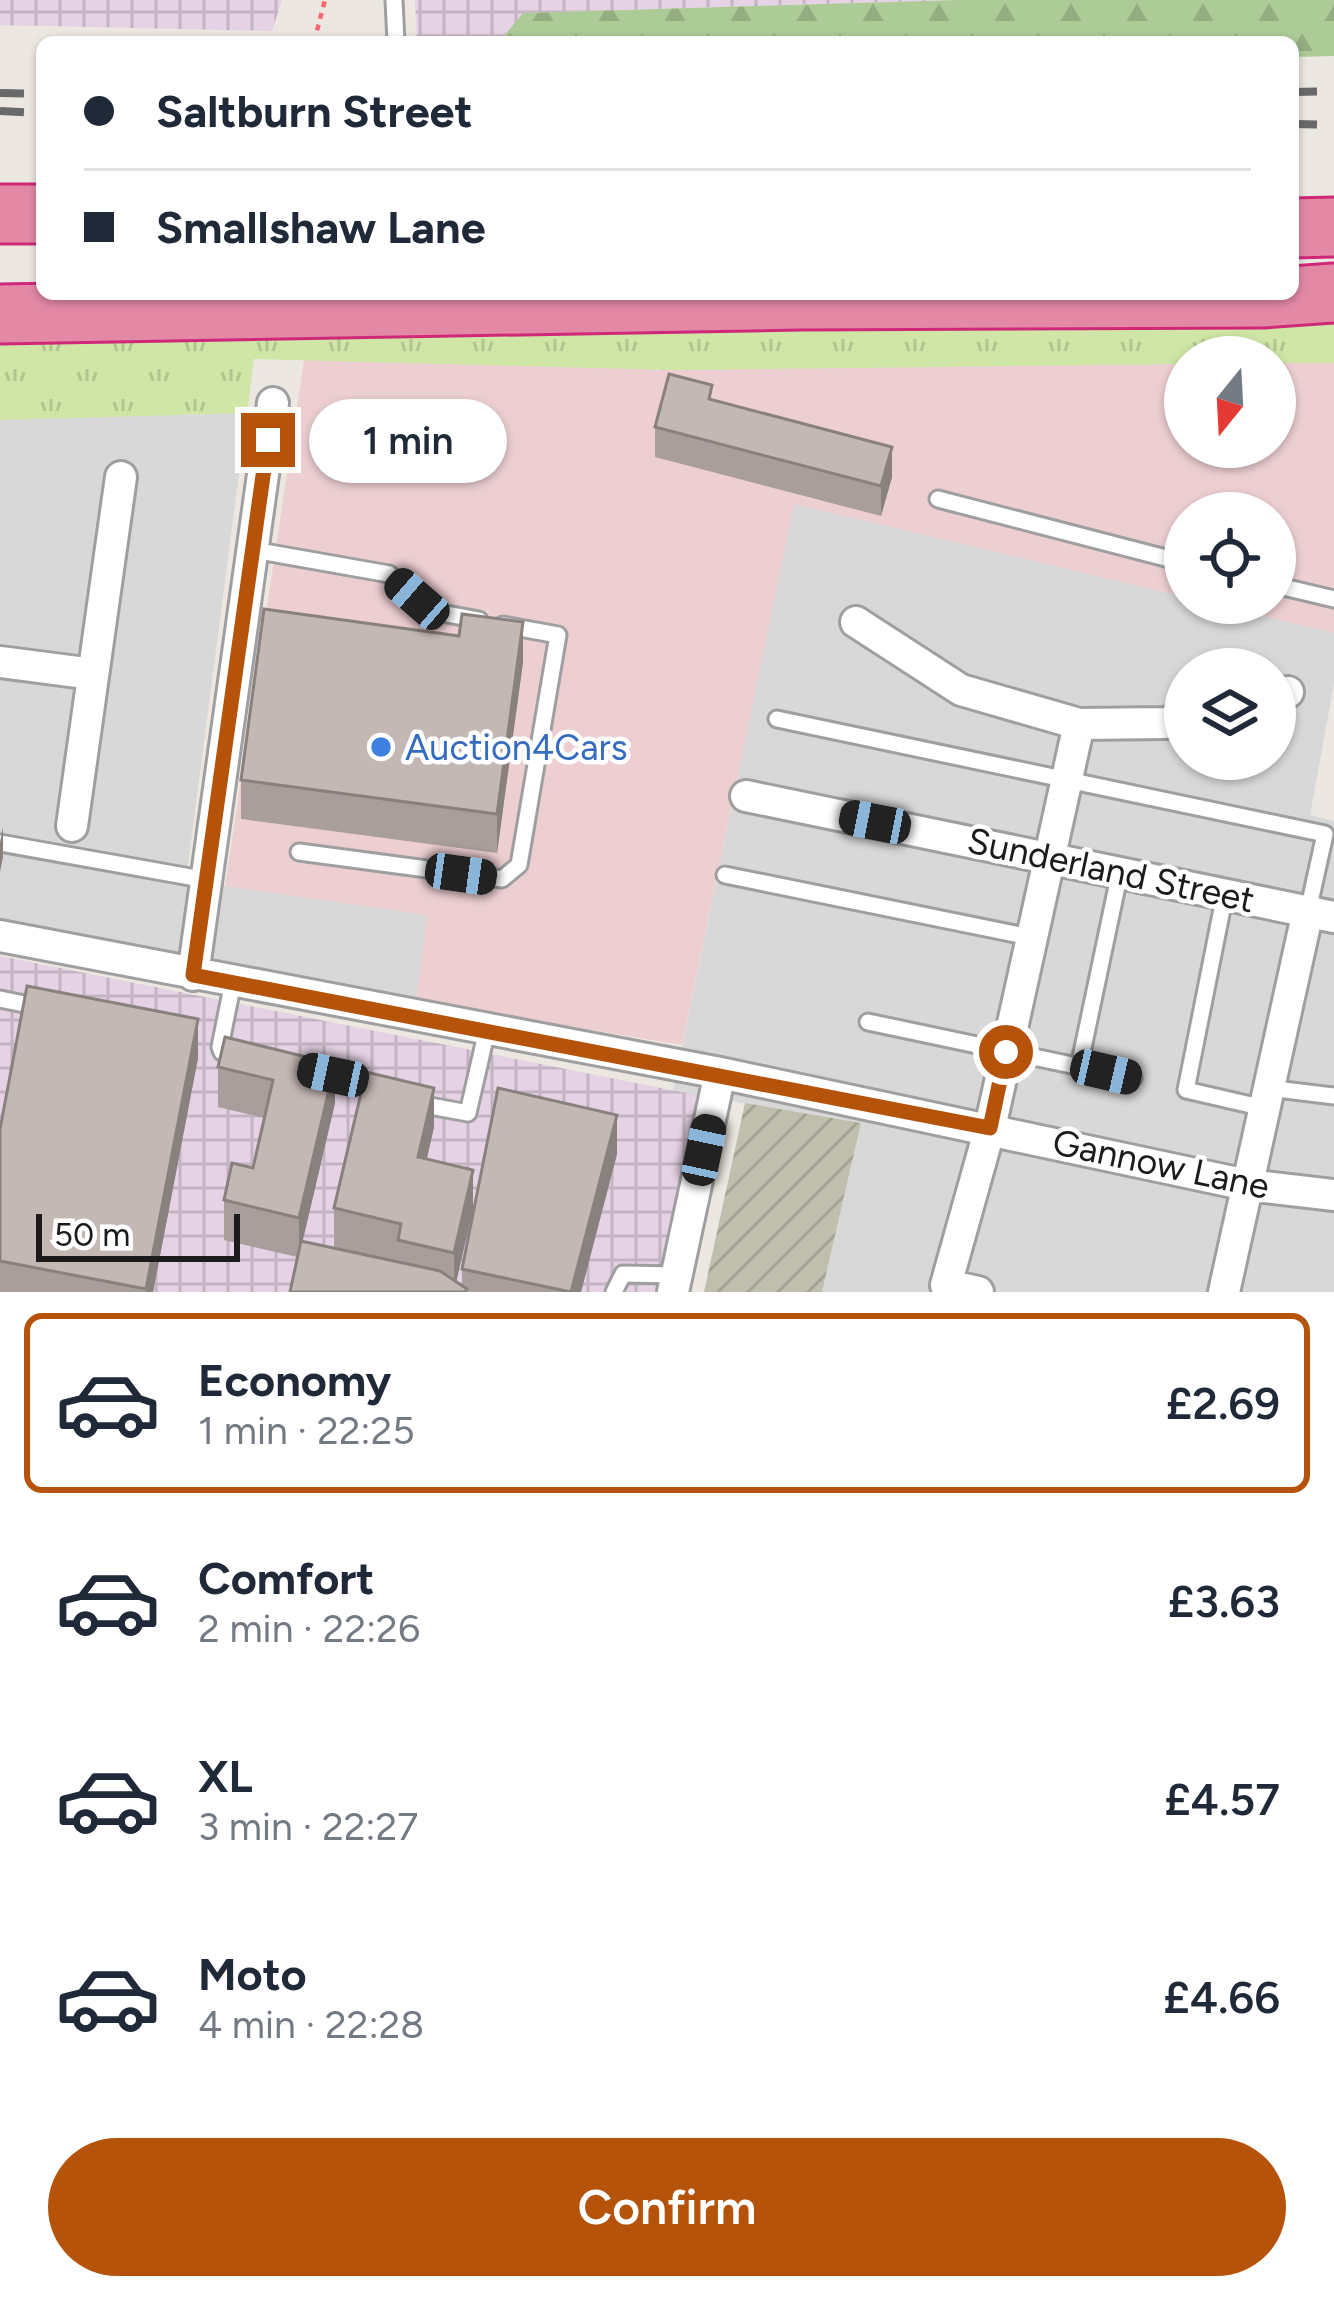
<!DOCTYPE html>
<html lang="en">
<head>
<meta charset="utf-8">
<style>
  :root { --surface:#fff; --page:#f6f6f7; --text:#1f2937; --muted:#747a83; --line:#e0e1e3; --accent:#b45309 }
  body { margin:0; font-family:Figtree,sans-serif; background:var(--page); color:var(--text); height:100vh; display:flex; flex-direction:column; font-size:45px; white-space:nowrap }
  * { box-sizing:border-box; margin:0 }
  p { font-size:39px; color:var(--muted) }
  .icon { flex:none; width:66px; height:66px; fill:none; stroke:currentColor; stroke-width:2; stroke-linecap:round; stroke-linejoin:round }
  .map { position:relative; height:1292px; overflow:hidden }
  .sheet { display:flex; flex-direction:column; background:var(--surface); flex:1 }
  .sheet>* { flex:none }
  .hud { position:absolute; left:36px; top:36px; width:1263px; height:264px; border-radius:18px; box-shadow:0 3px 9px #0004; display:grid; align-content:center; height:264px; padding:0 48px; background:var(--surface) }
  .needle { width:78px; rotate:198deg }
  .controls { position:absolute; left:1164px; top:336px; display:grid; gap:24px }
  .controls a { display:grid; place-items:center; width:132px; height:132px; border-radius:50%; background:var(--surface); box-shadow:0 3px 9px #0004; font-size:60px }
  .scale { position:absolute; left:36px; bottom:30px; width:204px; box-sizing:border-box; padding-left:12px; border:6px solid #1b1b1b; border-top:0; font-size:33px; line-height:42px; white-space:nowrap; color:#1b1b1b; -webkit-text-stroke:9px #fff; paint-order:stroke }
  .end { position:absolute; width:54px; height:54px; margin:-27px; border:15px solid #b45309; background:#fff; box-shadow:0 0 0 6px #fff }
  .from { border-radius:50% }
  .bubble { position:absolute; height:84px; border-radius:42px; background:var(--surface); box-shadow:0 3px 9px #0004; font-size:39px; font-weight:600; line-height:84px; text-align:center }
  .car { position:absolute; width:36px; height:72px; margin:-36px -18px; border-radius:15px; box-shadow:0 0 9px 3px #0007; background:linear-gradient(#222 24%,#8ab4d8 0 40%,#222 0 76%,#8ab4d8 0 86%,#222 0) }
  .hud b { display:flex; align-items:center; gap:42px; height:114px; font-size:45px }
  .hud b+b { border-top:3px solid var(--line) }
  .hud i { width:30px; height:30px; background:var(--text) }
  ul { padding:21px 0 0; list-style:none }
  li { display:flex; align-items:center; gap:36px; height:180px; margin:0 24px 18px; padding:0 24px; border:6px solid transparent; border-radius:18px }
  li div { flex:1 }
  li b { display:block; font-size:45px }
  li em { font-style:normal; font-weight:600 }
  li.active { border-color:var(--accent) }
  li>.icon { width:108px; height:108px; stroke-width:1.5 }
  .action { display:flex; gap:24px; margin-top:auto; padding:24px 48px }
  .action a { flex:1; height:138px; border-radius:72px; background:var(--accent); color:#fff; font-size:48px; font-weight:600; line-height:138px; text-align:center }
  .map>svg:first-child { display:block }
</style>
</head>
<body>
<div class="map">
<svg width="1334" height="1292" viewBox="0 0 1334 1292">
  <defs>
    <pattern id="industrial-grid" width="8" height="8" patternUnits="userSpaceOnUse" patternTransform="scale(3)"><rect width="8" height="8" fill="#e5d2e4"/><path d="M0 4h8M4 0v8" fill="none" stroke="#c4b4c3"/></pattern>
    <pattern id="construction-furrows" width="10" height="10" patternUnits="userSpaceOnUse" patternTransform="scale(3)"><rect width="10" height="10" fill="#c0beac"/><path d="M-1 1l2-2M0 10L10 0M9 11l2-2" fill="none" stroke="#a4a393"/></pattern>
    <pattern id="grass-tufts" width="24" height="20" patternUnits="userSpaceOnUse" patternTransform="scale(3)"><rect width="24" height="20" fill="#cfe6a7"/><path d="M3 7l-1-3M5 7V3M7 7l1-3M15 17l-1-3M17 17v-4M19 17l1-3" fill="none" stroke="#b1c58f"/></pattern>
    <pattern id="forest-firs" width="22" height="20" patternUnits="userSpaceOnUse" patternTransform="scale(3)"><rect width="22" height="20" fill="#adcb96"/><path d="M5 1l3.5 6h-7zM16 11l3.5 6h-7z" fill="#94ae81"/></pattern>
  </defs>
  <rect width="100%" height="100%" fill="#ece7e0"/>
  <path fill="#d9d8d8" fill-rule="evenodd" d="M247,413L186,880L427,915L416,1001L0,919V420Z
    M794,503L1185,597V603H1209L1334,633V684L1310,815L1334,821V1292H822L861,1123L673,1091ZM1185,669H1275V759H1185Z"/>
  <path fill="#edcfd2" d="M304,360L674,370L1185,364V447H1275V363H1334V633L1209,603H1275V513H1185V597L794,504L682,1045L416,1001L427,915L225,886Z"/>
  <path fill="url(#industrial-grid)" d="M0,0H282L272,31L0,25Z
    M415,0H958L524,13L499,42H417Z
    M0,956L701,1096L660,1292H0Z"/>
  <path fill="url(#construction-furrows)" d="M745,1103L861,1123L822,1292H704Z"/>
  <path fill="url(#grass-tufts)" d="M1334,318V363H1275V357H1185V364L674,370L254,359L247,413L0,420V338Z"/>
  <path fill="url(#forest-firs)" d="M958,0H1334V56L1293,57V42H499L523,13Z"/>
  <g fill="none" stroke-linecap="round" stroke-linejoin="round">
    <defs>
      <path id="service" d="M394,0L396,42
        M938,499L1185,563
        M253,550L389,574L436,612L479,620
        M1275,585L1334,599
        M777,719L1325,834L1308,911
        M0,843L207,880
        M299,852L502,879L519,865L558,635L503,625
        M725,875L1030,937
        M1225,894L1186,1090L1264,1108
        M233,982L220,1047L222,1052L237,1055
        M0,999L44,1008
        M868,1022L1133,1078
        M1079,1067L1120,872
        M1268,1088L1334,1096
        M419,1104L468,1113L487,1030
        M614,1292L623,1274L677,1275"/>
      <path id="minor" d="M856,622L961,690L1079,724L1165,723L1185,718
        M0,662L93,674
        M1275,695L1288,692
        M746,796L1334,917
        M72,826L121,477
        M0,936L720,1073L1247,1185L1334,1195
        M193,975L273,403
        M673,1292L720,1073
        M978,1292L946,1285L990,1128L1079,724
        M1224,1292L1308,911"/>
      <path id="motorway" d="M0,214H42
        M1293,228L1334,227
        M0,314L801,300L1263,298L1334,293"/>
    </defs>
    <use href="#service" stroke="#9f9f9f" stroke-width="21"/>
    <use href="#minor" stroke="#9f9f9f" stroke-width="36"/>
    <use href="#motorway" stroke="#d02879" stroke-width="63"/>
    <path stroke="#f5686e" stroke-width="4.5" stroke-dasharray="6 6" stroke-linecap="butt" d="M314,42L325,0"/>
    <use href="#service" stroke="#fff" stroke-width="15"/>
    <use href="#minor" stroke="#fff" stroke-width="30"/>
    <use href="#motorway" stroke="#e389a6" stroke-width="57"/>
    <path stroke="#696969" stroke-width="8" stroke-dasharray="24 24" stroke-linecap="butt" d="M1293,92L1334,91
      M0,93L42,94
      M0,111L42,113
      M1293,124L1334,125"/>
  </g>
  <path fill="#a99e9b" d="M712,400L892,477L881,516L655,457V427Z
    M523,662L497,853L241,819V780Z
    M225,1037L335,1103L302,1242L387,1260L334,1247V1208L434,1127L427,1159L473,1170L456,1282L462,1286V1269L617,1154L581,1292H290L297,1257L224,1240V1200L253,1168L264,1118L218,1107V1067Z
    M198,1058L153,1292H0V1129Z"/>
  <path fill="#89817e" d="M892,447V477L881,516V486Z
    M523,622V662L497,853V814Z
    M3,827V857L0,872V842Z
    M198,1019V1058L153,1292H146Z
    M335,1064V1103L299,1257V1218Z
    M434,1088V1127L418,1196V1157Z
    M617,1115V1154L581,1292H571Z
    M473,1170V1209L454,1292V1253Z"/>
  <path fill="#c4b8b4" stroke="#89817e" stroke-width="3" d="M669,374L712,385L709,399L892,447L881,486L655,427Z
    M264,609L459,636L462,614L523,622L497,814L241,780Z
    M27,986L198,1019L146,1289L0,1261V1129Z
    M225,1037L335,1064L299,1218L224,1200L232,1163L253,1168L273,1080L218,1067Z
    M366,1072L434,1088L418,1157L473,1170L454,1253L398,1240L401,1224L334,1208Z
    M498,1088L617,1115L571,1292L462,1269Z
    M301,1241L440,1271L467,1289L465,1292H290Z"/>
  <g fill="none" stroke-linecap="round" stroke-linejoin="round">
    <path stroke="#b45309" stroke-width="15" d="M268,440L193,975L990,1128L1006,1052"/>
  </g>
  <circle fill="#3f7fe0" stroke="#fff" stroke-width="4.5" cx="381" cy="747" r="12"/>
  <g text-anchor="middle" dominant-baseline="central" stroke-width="9" stroke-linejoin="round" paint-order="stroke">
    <g font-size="36" fill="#366cbe" stroke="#fff" text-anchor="start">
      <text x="405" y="747">Auction4Cars</text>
    </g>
    <g font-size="36" fill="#1b1b1b" stroke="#fff">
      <text transform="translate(1111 870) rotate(12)">Sunderland Street</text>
      <text transform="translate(1161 1164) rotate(12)">Gannow Lane</text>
    </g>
  </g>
</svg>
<div class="controls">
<a><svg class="needle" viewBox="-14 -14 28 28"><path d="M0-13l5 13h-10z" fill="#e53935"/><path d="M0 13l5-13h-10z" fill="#747a83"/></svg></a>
<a><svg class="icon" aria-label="locate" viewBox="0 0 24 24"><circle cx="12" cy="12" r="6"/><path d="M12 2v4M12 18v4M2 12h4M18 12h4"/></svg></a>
<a><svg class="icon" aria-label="layers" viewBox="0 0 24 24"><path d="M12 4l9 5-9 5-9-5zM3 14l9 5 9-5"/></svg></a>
</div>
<div class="scale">50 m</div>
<i class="end from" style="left:1006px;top:1052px"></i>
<i class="end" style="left:268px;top:440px"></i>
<div class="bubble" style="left:309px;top:399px;width:198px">1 min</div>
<i class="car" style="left:417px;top:599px;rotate:311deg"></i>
<i class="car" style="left:875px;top:822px;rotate:281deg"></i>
<i class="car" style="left:461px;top:874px;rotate:98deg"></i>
<i class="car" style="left:1106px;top:1072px;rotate:103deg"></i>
<i class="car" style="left:333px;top:1075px;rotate:282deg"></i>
<i class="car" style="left:704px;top:1150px;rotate:12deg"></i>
<div class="hud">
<b><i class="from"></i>Saltburn Street</b>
<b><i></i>Smallshaw Lane</b>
</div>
</div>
<section class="sheet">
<ul>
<li class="active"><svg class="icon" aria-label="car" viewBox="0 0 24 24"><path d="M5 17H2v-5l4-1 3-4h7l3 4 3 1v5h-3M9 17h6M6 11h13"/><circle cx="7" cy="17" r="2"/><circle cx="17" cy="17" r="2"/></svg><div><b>Economy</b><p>1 min · 22:25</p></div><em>£2.69</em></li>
<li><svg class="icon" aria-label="car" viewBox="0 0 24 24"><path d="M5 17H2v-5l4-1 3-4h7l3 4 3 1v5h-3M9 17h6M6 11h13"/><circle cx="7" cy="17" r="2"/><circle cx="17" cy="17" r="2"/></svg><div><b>Comfort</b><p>2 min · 22:26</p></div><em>£3.63</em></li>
<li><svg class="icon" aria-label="car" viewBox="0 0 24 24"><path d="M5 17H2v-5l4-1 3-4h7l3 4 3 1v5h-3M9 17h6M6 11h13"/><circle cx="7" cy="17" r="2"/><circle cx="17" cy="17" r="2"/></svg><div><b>XL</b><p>3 min · 22:27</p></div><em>£4.57</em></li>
<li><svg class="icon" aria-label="car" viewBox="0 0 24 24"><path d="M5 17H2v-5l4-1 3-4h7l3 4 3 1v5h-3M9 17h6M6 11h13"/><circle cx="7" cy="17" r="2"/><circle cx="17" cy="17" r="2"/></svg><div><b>Moto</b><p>4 min · 22:28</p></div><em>£4.66</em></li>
</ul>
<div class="action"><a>Confirm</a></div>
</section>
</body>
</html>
